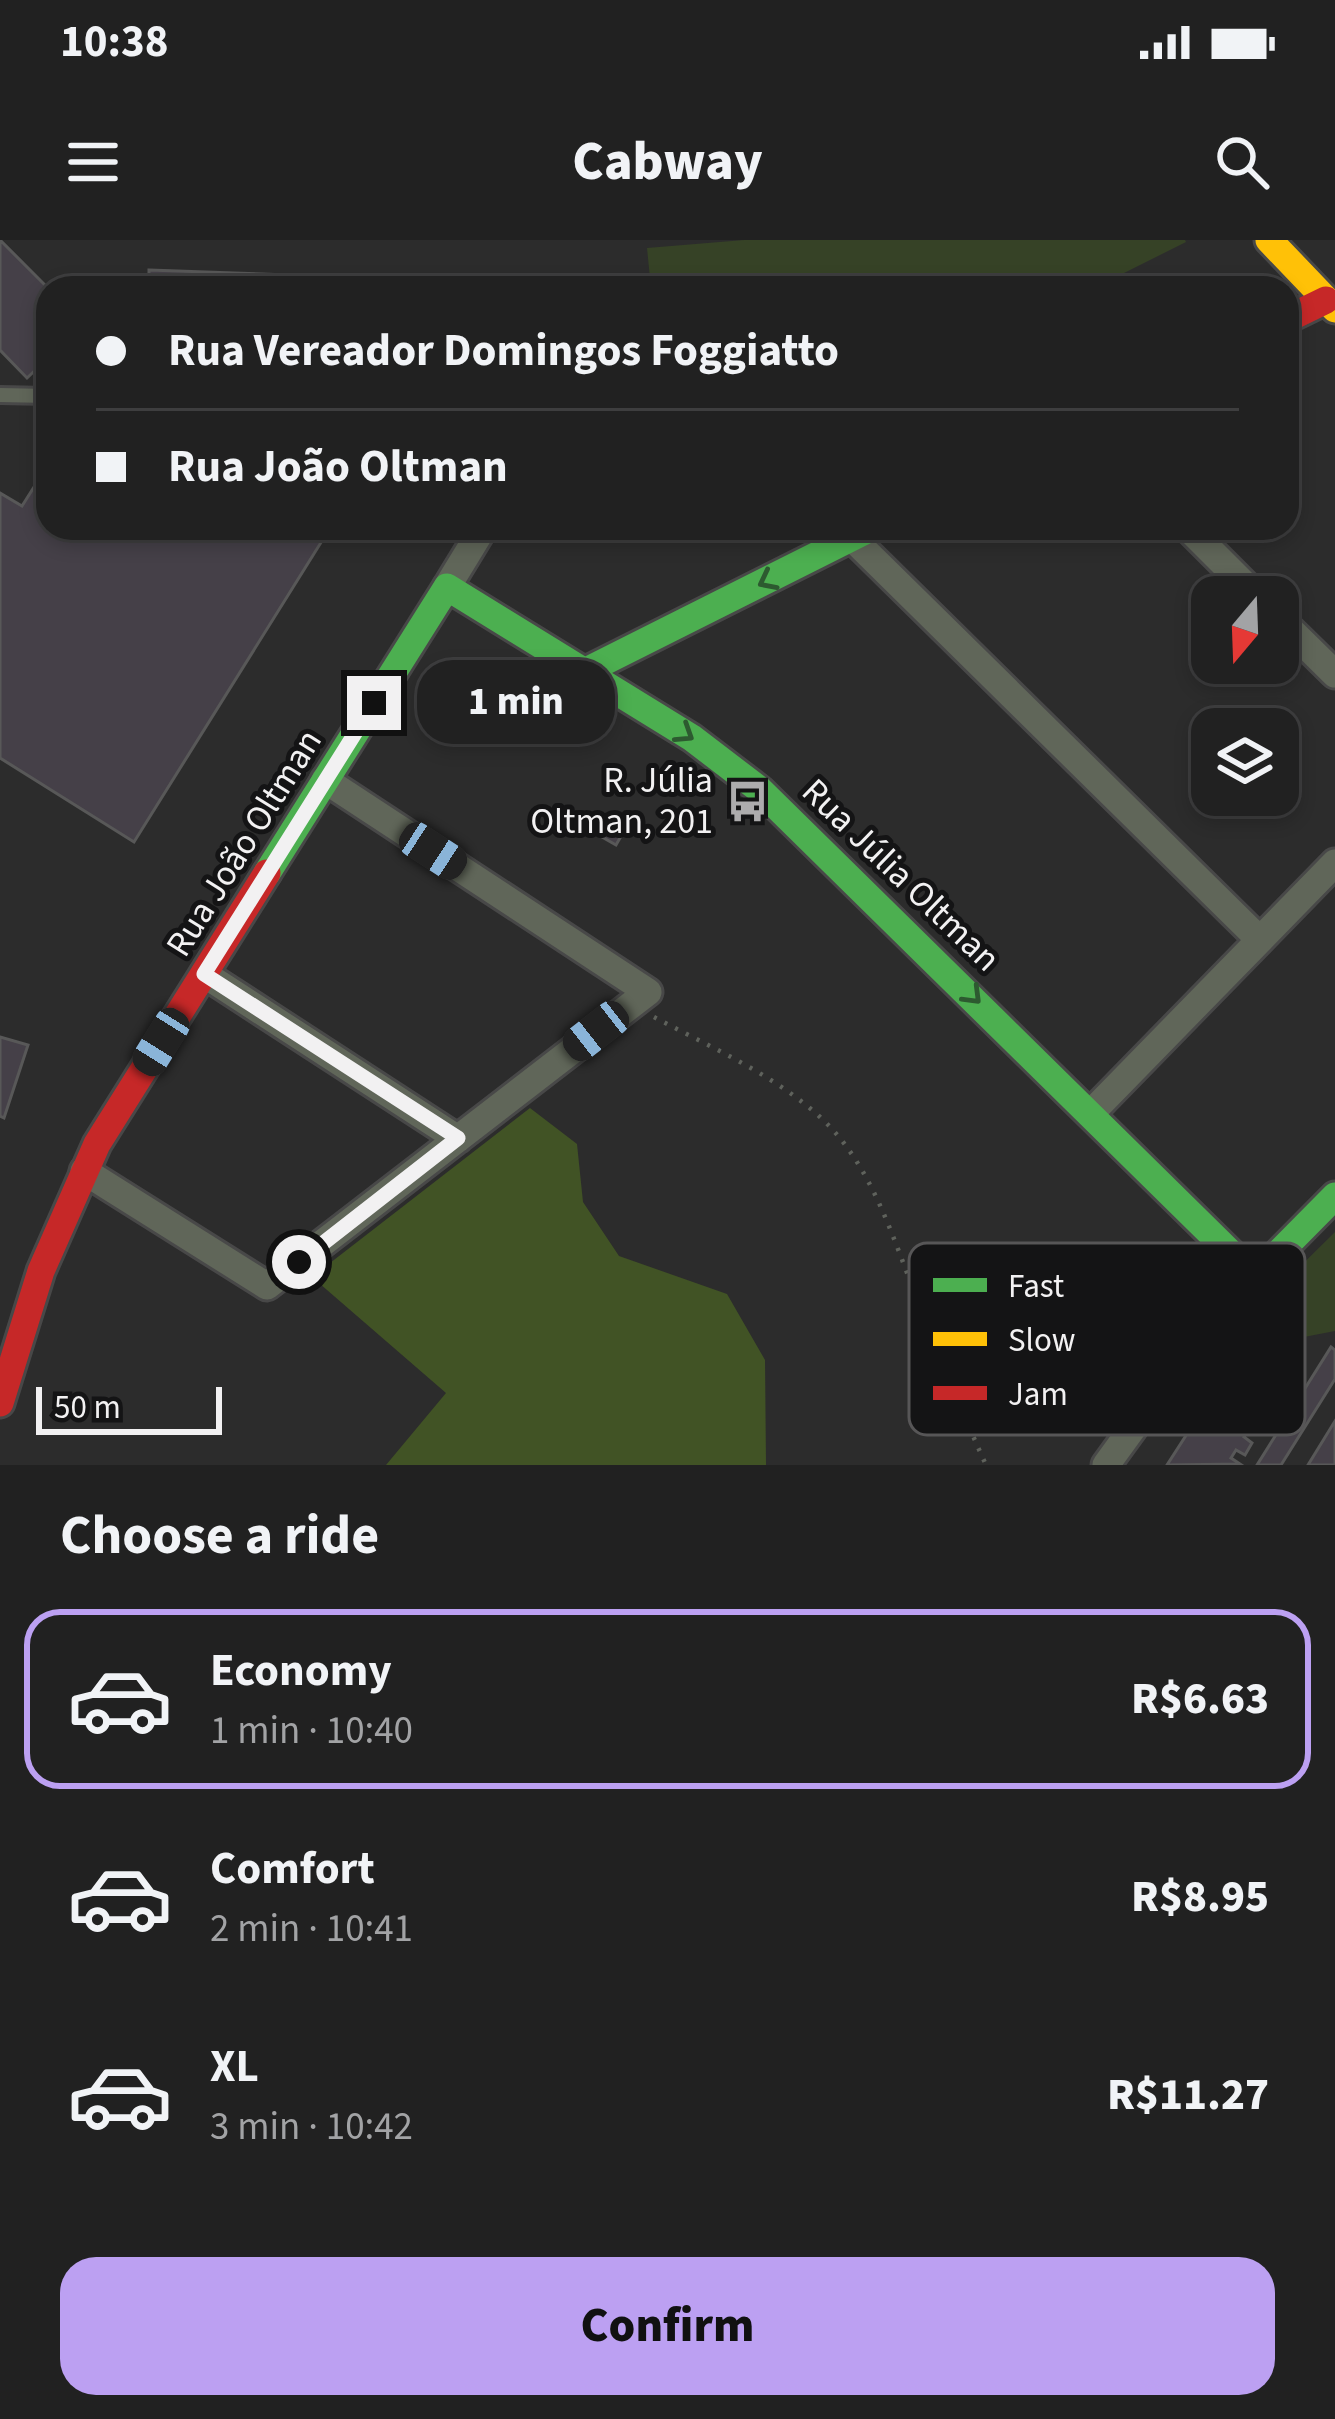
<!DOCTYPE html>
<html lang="en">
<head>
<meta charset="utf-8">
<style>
  :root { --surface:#212121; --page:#29292a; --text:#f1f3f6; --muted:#a2a3a5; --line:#3e3e3f; --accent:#bca0f2 }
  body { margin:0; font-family:"Source Sans 3",sans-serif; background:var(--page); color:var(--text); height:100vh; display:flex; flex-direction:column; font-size:45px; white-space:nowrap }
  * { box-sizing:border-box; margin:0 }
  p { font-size:39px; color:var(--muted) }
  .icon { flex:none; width:66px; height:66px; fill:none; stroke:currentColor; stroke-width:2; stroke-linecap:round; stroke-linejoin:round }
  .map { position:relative; height:1225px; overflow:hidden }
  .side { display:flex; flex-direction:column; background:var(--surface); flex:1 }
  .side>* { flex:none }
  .guide { position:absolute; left:36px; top:36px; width:1263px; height:264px; border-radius:36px; box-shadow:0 6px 18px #0003,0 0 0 3px var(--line); display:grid; align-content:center; height:264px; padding:0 60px; background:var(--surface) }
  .needle { width:78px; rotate:199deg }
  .controls { position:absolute; left:1191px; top:336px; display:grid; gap:24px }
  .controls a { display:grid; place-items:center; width:108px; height:108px; border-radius:24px; background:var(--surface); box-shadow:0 6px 18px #0003,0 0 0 3px var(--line); font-size:60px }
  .scale { position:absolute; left:36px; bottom:30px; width:186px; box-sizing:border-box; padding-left:12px; border:6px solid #f2f1f2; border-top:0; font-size:33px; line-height:42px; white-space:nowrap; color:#f2f1f2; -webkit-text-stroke:9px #141415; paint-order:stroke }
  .end { position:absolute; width:54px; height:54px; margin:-27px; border:15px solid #f2f1f2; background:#111; box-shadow:0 0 0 6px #111 }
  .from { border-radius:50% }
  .bubble { position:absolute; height:84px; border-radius:36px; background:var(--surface); box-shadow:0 6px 18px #0003,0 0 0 3px var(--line); font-size:39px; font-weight:800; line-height:84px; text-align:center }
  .car { position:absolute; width:36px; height:72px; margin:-36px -18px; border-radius:15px; box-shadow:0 0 9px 3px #0007; background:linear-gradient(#222 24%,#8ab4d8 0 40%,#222 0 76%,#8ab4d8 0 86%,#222 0) }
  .guide b { display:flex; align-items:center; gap:42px; height:114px; font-size:45px }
  .guide b+b { border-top:3px solid var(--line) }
  .guide i { width:30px; height:30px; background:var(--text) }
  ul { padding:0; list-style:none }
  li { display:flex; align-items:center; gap:36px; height:180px; margin:0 24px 18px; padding:0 36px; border:6px solid transparent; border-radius:36px }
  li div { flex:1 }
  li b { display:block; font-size:45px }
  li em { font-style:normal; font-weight:800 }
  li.active { border-color:var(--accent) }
  li>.icon { width:108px; height:108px; stroke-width:1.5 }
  h2 { padding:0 60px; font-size:54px; line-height:144px }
  .primary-button { display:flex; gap:24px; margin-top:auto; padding:24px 60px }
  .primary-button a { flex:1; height:138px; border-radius:36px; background:var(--accent); color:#111; font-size:48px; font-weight:800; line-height:138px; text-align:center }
  .status { display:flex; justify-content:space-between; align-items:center; height:84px; padding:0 60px; background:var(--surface); direction:ltr }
  .status svg { height:33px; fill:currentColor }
  header { display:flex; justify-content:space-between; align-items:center; height:156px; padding:0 60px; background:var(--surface); font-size:54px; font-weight:800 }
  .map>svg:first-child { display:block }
</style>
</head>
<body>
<div class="status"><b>10:38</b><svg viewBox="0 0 49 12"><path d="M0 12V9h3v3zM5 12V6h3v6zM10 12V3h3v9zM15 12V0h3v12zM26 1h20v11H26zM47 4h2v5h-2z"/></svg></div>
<header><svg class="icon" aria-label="menu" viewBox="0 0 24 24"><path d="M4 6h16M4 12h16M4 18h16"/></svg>Cabway<svg class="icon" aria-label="search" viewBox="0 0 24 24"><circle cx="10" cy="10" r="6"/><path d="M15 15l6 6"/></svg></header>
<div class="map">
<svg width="1335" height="1225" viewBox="0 0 1335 1225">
  <rect width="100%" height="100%" fill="#2c2c2c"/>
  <path fill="#364226" d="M744,0H1185L1186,2L1094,48H651L647,8Z
    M1335,992V1091L1304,1097L1250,1076Z"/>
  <path fill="#415325" d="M530,868L577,904L583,962L619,1016L727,1054L765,1120L766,1225H386L446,1153L312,1037Z"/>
  <path fill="#454048" stroke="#585858" stroke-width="3" d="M0,0L48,48V118L27,138L0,110Z
    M149,30L486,42V48H149Z
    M48,225V288H330L134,602L0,518V253L22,266Z
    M603,579L624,591L616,605L595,593Z
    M0,797L28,805L4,878L0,876Z
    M1242,1105L1262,1117L1254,1129L1263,1135L1271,1122L1292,1135L1273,1165L1268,1161L1262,1171L1268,1175L1260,1188L1253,1183L1244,1197L1252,1203L1245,1215L1236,1210L1231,1218L1240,1224L1167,1225L1203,1169L1212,1175L1220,1162L1210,1156Z
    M1331,1107L1335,1110V1139L1281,1225H1257Z
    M1335,1181V1225H1308Z"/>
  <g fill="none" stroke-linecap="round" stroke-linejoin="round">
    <defs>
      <path id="lane" d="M0,155L48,156"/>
      <path id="street" d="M1188,288L1257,357
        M852,298L1260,700
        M447,347L483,288
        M1278,378L1335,434
        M204,734L458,899
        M1091,873L1335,623
        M84,931L267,1046L648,752L325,540
        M1106,1225L1196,1101L1255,1037"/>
      <path id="fast" d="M586,431L871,288
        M267,633L447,347L692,498L760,550L1255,1037L1335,956"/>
      <path id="slow" d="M1269,0L1335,69"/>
      <path id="jam" d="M1287,79L1326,60
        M0,1163L41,1031L97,904L267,633"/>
    </defs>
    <use href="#lane" stroke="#484848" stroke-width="20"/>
    <use href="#street" stroke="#484848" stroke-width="33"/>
    <use href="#fast" stroke="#484848" stroke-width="33"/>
    <use href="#slow" stroke="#484848" stroke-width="33"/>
    <use href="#jam" stroke="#484848" stroke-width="33"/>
    <path stroke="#5f625c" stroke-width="4.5" stroke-dasharray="3 9" stroke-linecap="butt" d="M654,777C710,807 773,834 820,877C868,921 889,986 912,1046C936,1106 959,1166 986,1225"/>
    <use href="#lane" stroke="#606659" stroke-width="14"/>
    <use href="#street" stroke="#606659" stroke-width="27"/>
    <use href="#fast" stroke="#4caf50" stroke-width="27"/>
    <use href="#slow" stroke="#ffc107" stroke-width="27"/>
    <use href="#jam" stroke="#c62828" stroke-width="27"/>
  </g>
  <defs><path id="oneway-chevron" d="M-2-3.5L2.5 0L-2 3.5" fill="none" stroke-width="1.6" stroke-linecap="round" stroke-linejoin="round" transform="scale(3)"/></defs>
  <g stroke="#2d5a30">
    <use href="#oneway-chevron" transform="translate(767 341) rotate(153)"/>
    <use href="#oneway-chevron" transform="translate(685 494) rotate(33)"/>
    <use href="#oneway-chevron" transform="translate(973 756) rotate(45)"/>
  </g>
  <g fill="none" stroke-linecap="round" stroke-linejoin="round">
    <path stroke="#f2f1f2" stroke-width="15" d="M299,1022L458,898L204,734L374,463"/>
  </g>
  <defs>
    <symbol id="bus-bare" viewBox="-9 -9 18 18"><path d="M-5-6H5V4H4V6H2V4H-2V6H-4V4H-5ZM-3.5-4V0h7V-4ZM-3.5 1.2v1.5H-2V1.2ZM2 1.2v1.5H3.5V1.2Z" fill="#adacad" stroke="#141415" stroke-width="2.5" paint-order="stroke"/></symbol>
  </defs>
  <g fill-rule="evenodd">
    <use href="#bus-bare" x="718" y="532" width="59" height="59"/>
  </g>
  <g text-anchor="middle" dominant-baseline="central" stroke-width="10" stroke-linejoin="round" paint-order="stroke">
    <g font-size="36" fill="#f2f1f2" stroke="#141415" text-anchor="end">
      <text x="713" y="540">R. Júlia<tspan x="713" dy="41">Oltman, 201</tspan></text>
    </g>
    <g font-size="36" fill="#f2f1f2" stroke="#141415">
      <text transform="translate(244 603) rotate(-58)">Rua João Oltman</text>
      <text transform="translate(901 635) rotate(44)">Rua Júlia Oltman</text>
    </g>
  </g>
  <rect x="909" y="1003" width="396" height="192" rx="18" fill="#141415" stroke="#575657" stroke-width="3"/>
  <rect x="933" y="1038" width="54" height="14" fill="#4caf50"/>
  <rect x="933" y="1092" width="54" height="14" fill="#ffc107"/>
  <rect x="933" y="1146" width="54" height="14" fill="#c62828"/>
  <g font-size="33" fill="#f2f1f2">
    <text x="1008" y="1057">Fast</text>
    <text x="1008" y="1111">Slow</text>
    <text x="1008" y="1165">Jam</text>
  </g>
</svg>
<div class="controls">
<a><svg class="needle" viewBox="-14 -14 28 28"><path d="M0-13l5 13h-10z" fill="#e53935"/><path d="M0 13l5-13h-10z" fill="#a2a3a5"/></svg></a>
<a><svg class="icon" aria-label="layers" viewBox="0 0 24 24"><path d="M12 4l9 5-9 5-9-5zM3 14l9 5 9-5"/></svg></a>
</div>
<div class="scale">50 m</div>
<i class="end from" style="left:299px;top:1022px"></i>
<i class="end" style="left:374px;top:463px"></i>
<div class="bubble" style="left:417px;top:420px;width:198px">1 min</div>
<i class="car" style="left:433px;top:611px;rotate:123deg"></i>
<i class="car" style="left:596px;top:791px;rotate:232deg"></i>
<i class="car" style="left:161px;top:802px;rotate:212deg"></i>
<div class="guide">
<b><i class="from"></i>Rua Vereador Domingos Foggiatto</b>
<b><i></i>Rua João Oltman</b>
</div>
</div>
<section class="side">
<h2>Choose a ride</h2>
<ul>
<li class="active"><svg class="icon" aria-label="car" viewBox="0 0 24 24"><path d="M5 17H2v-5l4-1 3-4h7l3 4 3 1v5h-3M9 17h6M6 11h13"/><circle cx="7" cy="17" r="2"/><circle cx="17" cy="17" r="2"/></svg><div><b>Economy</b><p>1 min · 10:40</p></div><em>R$6.63</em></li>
<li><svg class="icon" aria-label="car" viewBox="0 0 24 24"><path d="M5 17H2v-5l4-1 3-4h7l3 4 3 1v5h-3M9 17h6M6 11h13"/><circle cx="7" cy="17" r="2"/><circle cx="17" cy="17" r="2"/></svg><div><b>Comfort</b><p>2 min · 10:41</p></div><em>R$8.95</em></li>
<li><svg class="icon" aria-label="car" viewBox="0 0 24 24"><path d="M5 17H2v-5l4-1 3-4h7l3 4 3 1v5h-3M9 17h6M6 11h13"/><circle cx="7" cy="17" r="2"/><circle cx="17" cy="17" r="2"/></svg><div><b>XL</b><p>3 min · 10:42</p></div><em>R$11.27</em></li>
</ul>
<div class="primary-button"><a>Confirm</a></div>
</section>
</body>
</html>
